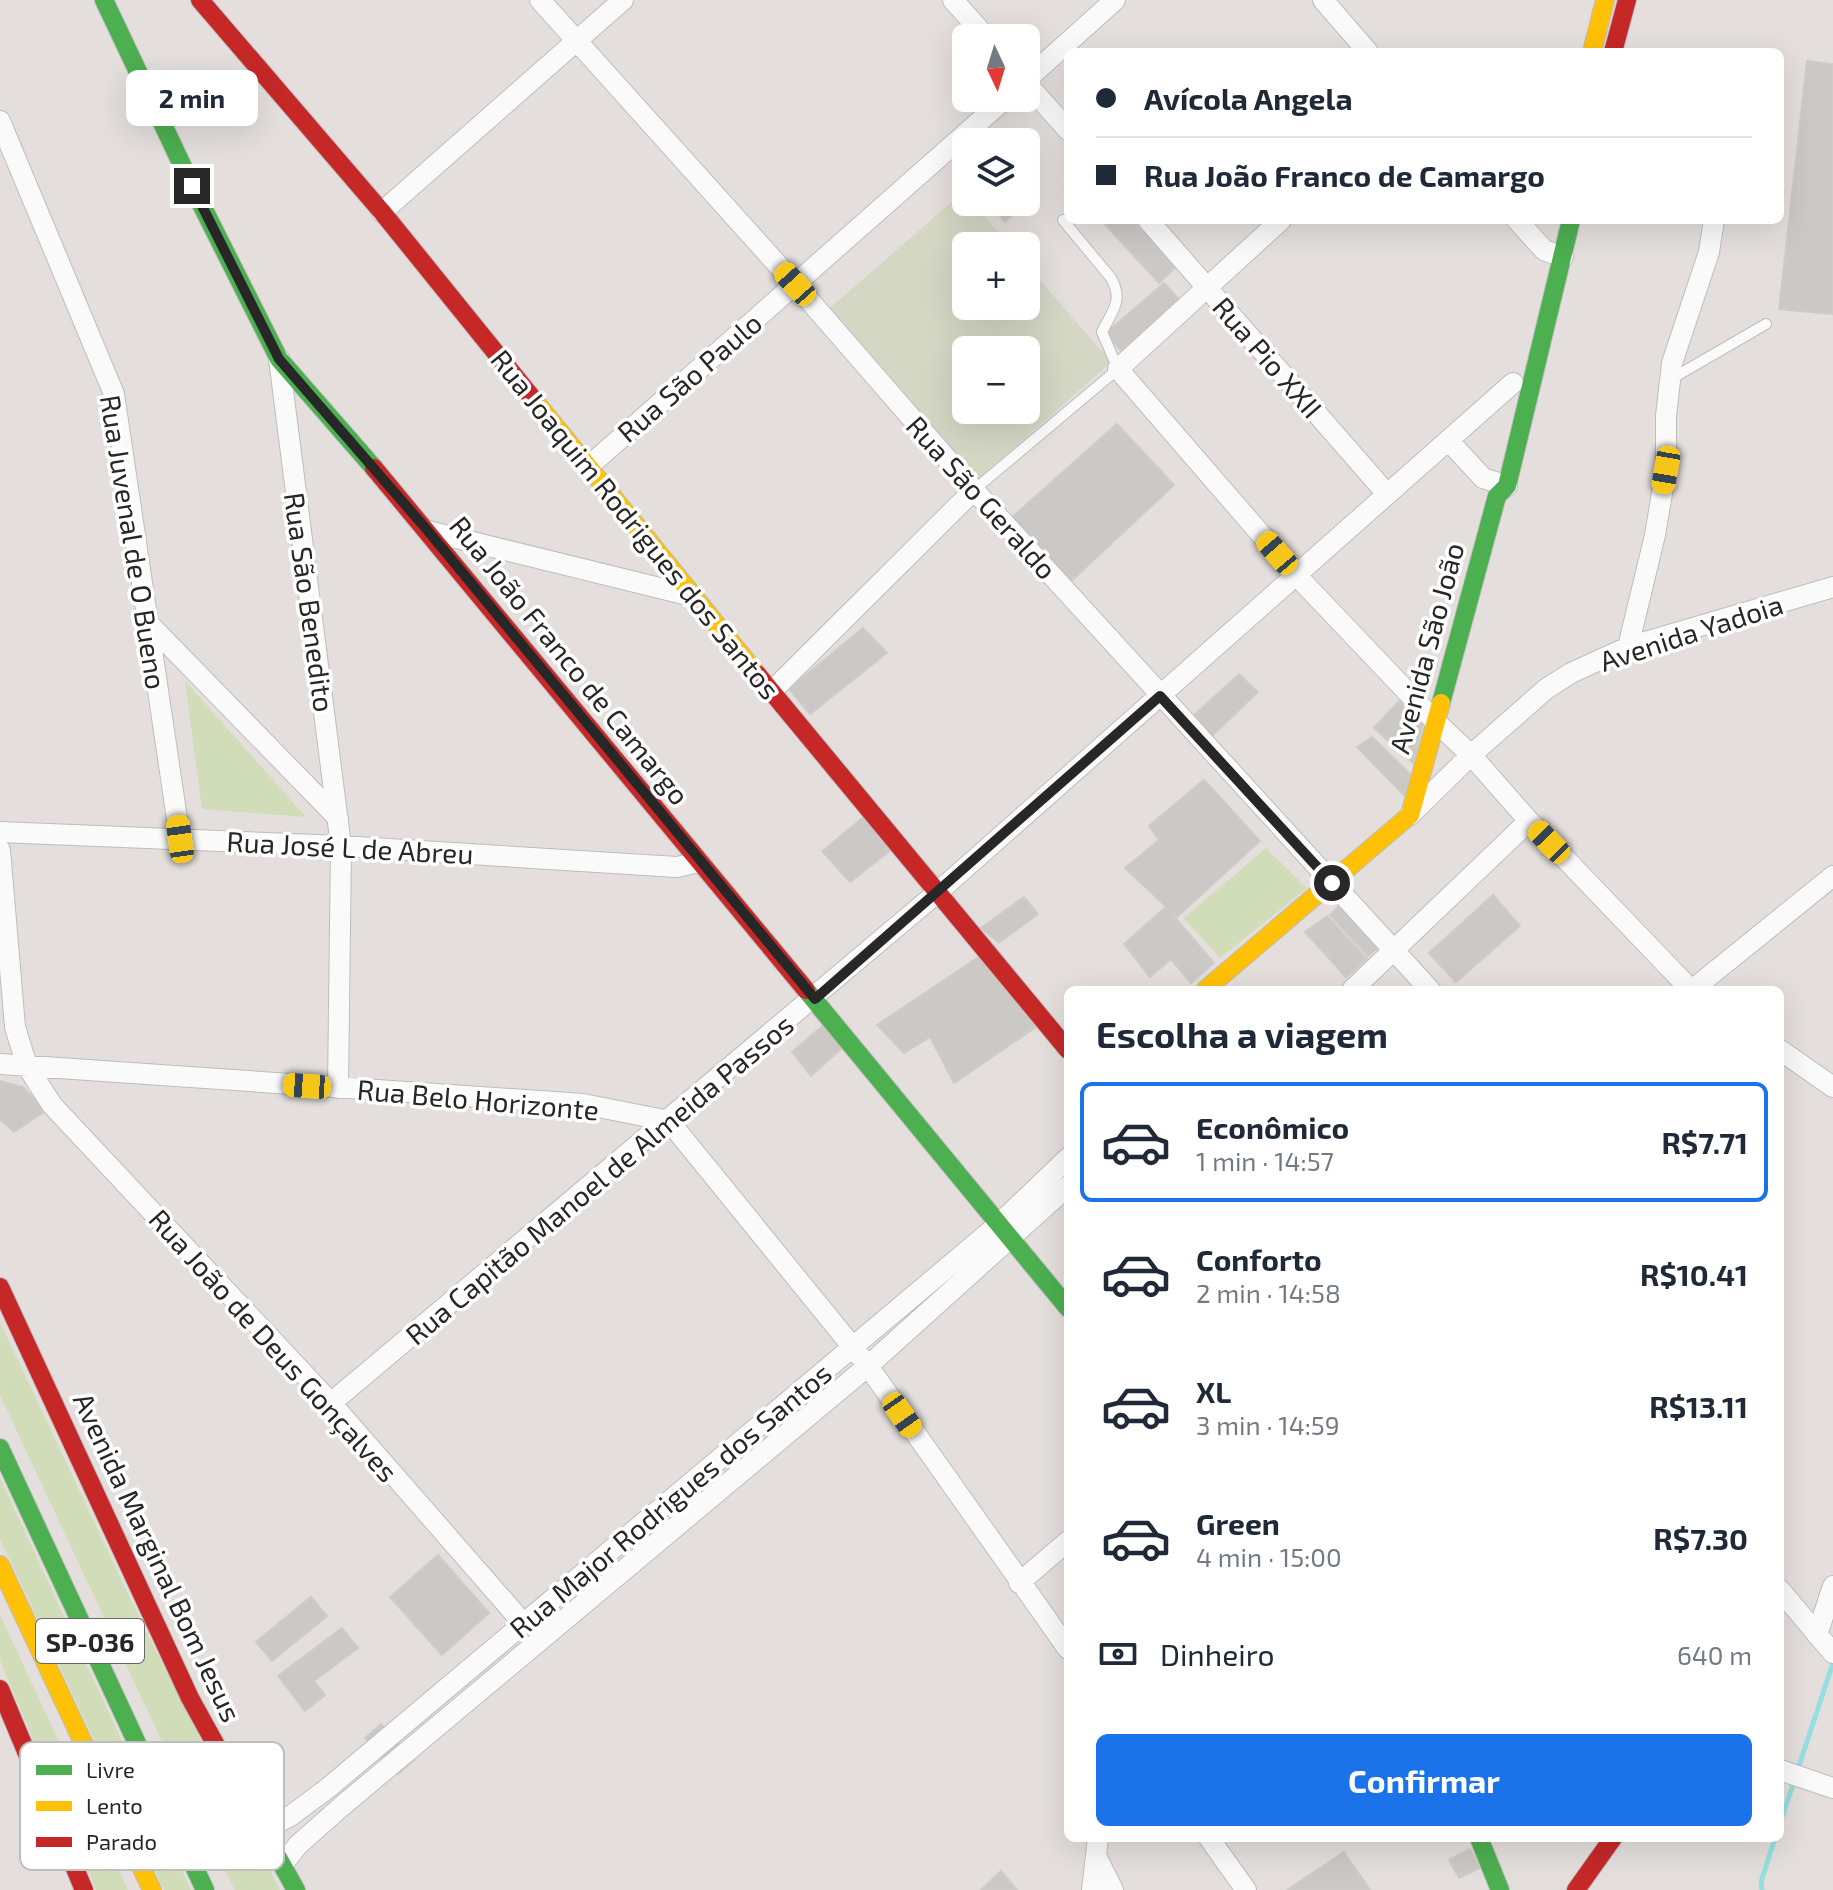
<!DOCTYPE html>
<html lang="pt">
<head>
<meta charset="utf-8">
<style>
  :root { --surface:#fff; --page:#f2f2f3; --text:#1f2937; --muted:#747a83; --line:#e0e1e3; --accent:#1a73e8 }
  body { margin:0; font-family:"Exo 2",sans-serif; background:var(--page); color:var(--text); height:100vh; display:flex; flex-direction:column; font-size:30px; white-space:nowrap }
  * { box-sizing:border-box; margin:0 }
  p { font-size:26px; color:var(--muted) }
  .icon { flex:none; width:44px; height:44px; fill:none; stroke:currentColor; stroke-width:2; stroke-linecap:round; stroke-linejoin:round }
  .map { position:relative; flex:1; overflow:hidden }
  .side { position:absolute; left:1064px; top:986px; width:720px; height:856px; display:flex; flex-direction:column; background:var(--surface); border-radius:12px; box-shadow:0 8px 32px #0002 }
  .side>* { flex:none }
  .banner { position:absolute; left:1064px; top:48px; width:720px; height:176px; border-radius:12px; box-shadow:0 8px 32px #0002; display:grid; align-content:center; height:176px; padding:0 32px; background:var(--surface) }
  .needle { width:52px; rotate:176deg }
  .controls { position:absolute; left:952px; top:24px; display:grid; gap:16px }
  .controls a { display:grid; place-items:center; width:88px; height:88px; border-radius:12px; background:var(--surface); box-shadow:0 8px 32px #0002; font-size:40px }
  .end { position:absolute; width:36px; height:36px; margin:-18px; border:10px solid #272727; background:#fff; box-shadow:0 0 0 4px #fff }
  .from { border-radius:50% }
  .bubble { position:absolute; height:56px; border-radius:12px; background:var(--surface); box-shadow:0 8px 32px #0002; font-size:26px; font-weight:700; line-height:56px; text-align:center }
  .car { position:absolute; width:24px; height:48px; margin:-24px -12px; border-radius:10px; box-shadow:0 0 6px 2px #0007; background:linear-gradient(#f5c518 24%,#345 0 40%,#f5c518 0 76%,#345 0 86%,#f5c518 0) }
  .banner b { display:flex; align-items:center; gap:28px; height:76px; font-size:30px }
  .banner b+b { border-top:2px solid var(--line) }
  .banner i { width:20px; height:20px; background:var(--text) }
  ul { padding:0; list-style:none }
  li { display:flex; align-items:center; gap:24px; height:120px; margin:0 16px 12px; padding:0 16px; border:4px solid transparent; border-radius:12px }
  li div { flex:1 }
  li b { display:block; font-size:30px }
  li em { font-style:normal; font-weight:700 }
  li.current { border-color:var(--accent) }
  li>.icon { width:72px; height:72px; stroke-width:1.5 }
  h2 { padding:0 32px; font-size:36px; line-height:96px }
  .pay { display:flex; align-items:center; gap:20px; height:88px; padding:0 32px; font-size:30px }
  .pay p { margin-inline-start:auto }
  .cta { display:flex; gap:16px; margin-top:auto; padding:16px 32px }
  .cta a { flex:1; height:92px; border-radius:12px; background:var(--accent); color:#fff; font-size:32px; font-weight:700; line-height:92px; text-align:center }
  .map>svg:first-child { display:block }
</style>
</head>
<body>
<div class="map">
<svg width="1833" height="1890" viewBox="0 0 1833 1890">
  <rect width="100%" height="100%" fill="#e4dfdc"/>
  <path fill="#d0ddb8" d="M185,681L306,817L202,809Z
    M1266,848L1307,888L1220,958L1184,918Z
    M0,1322L145,1630L280,1890H235L200,1823L0,1395Z
    M0,1478L191,1890H164L0,1539Z
    M0,1615L128,1890H96L0,1660Z"/>
  <path fill="#d5d7c5" fill-rule="evenodd" d="M963,192L966,202H972L1010,246H966V306H1026V264L1111,362L976,482L829,309ZM966,350H1026V410H966Z"/>
  <g fill="none" stroke-linecap="round" stroke-linejoin="round">
    <path stroke="#96dfe0" stroke-width="5" d="M1797,1772L1833,1663
      M1780,1823L1794,1782
      M1762,1890L1761,1882L1775,1838"/>
  </g>
  <path fill="#cbc8c6" stroke="#cfcbc8" stroke-width="2" d="M1807,61L1833,64V314L1779,309Z
    M1026,191L1031,198L1005,222L993,208L1000,202H1026Z
    M1101,220H1132L1176,267L1159,283Z
    M1164,283L1182,303L1125,355L1106,333Z
    M1117,424L1174,485L1068,584L1010,519Z
    M863,628L887,653L810,714L789,689Z
    M1239,674L1258,692L1211,737L1190,719Z
    M1399,701L1423,725L1413,763L1374,728Z
    M1372,737L1410,774L1405,796L1357,747Z
    M1204,780L1260,841L1177,917L1125,868L1159,840L1149,826Z
    M864,817L891,850L850,882L822,851Z
    M1493,895L1520,926L1456,982L1429,953Z
    M1024,897L1038,914L999,943L981,928Z
    M1340,905L1378,948L1368,956L1330,915Z
    M1166,907L1214,963L1191,983L1171,959L1150,977L1124,944Z
    M1327,916L1367,959L1346,977L1305,932Z
    M983,954L1039,1025L954,1083L930,1037L904,1053L877,1025Z
    M825,1024L843,1047L811,1076L792,1052Z
    M0,1081L23,1087L45,1111L14,1132L0,1119Z
    M438,1555L489,1613L442,1655L390,1597Z
    M311,1597L327,1616L272,1661L256,1642Z
    M342,1628L358,1648L314,1681L325,1695L305,1711L278,1676Z
    M381,1724L414,1760L398,1774L365,1738Z
    M1470,1849L1480,1868L1459,1878L1449,1860Z
    M1344,1852L1370,1890H1287Z
    M1001,1871L1017,1890H981Z"/>
  <g fill="none" stroke-linecap="round" stroke-linejoin="round">
    <defs>
      <path id="lane" d="M1671,379L1766,324
        M974,490L1118,369L1102,332C1112,311 1124,301 1111,278L1063,220"/>
      <path id="street" d="M540,0L795,284L974,490L1430,990
        M953,0L987,38
        M1323,0L1368,52
        M1026,80L1115,0
        M1026,83L1068,130
        M0,121L114,394L180,839
        M382,212L623,0
        M1148,220L1387,494
        M1281,220L1118,369L1297,576L1435,721L1471,755L1529,821L1691,990
        M1517,220L1544,250L1563,257
        M279,359L341,846L338,1088
        M1448,440L1483,478L1507,486
        M589,466L1006,98
        M428,531L692,596
        M148,623L338,818
        M1628,647L1655,535L1666,470V416L1672,363L1709,252L1714,220
        M772,691L974,490
        M1410,815L1471,755L1546,689L1571,673L1628,647L1833,587
        M0,832L341,846L677,867L699,862
        M0,850L15,1027L27,1066L52,1105L331,1403L523,1623
        M1352,990L1529,821
        M1692,990L1833,876
        M1780,1050L1833,1087
        M0,1064L583,1104L669,1121
        M669,1121L868,1366L1068,1649
        M331,1403L938,892L1513,383
        M1019,1583L1068,1541
        M1780,1590L1833,1653
        M1817,1635L1833,1586
        M1780,1770L1833,1788
        M263,1829L289,1817L328,1788L999,1224L1068,1158
        M1209,1838L1246,1890
        M1097,1858L1113,1890
        M283,1864L298,1845L342,1806L868,1366L1068,1186
        M1092,1890L1098,1838"/>
      <path id="fast" d="M104,0L192,186L279,359L374,468
        M1441,703L1497,496L1507,486L1571,220
        M806,990L1068,1308
        M0,1448L205,1890
        M239,1787L296,1890
        M1479,1838L1500,1890"/>
      <path id="slow" d="M1592,52L1605,0
        M534,400L757,674
        M1205,990L1410,815L1441,703
        M0,1565L152,1890"/>
      <path id="jam" d="M200,0L382,212L534,400
        M1613,52L1627,0
        M374,468L806,990
        M757,674L1068,1050
        M0,1287L190,1698L239,1787
        M0,1689L84,1890
        M1576,1890L1613,1838"/>
    </defs>
    <use href="#lane" stroke="#bebdbe" stroke-width="12"/>
    <use href="#street" stroke="#bebdbe" stroke-width="22"/>
    <use href="#fast" stroke="#bebdbe" stroke-width="20"/>
    <use href="#slow" stroke="#bebdbe" stroke-width="20"/>
    <use href="#jam" stroke="#bebdbe" stroke-width="20"/>
    <use href="#lane" stroke="#fbfafa" stroke-width="10"/>
    <use href="#street" stroke="#fbfafa" stroke-width="20"/>
    <use href="#fast" stroke="#4caf50" stroke-width="18"/>
    <use href="#slow" stroke="#ffc107" stroke-width="18"/>
    <use href="#jam" stroke="#c62828" stroke-width="18"/>
  </g>
  <g fill="none" stroke-linecap="round" stroke-linejoin="round">
    <path stroke="#272727" stroke-width="10" d="M192,186L279,359L428,531L815,999L1160,696L1332,883"/>
  </g>
  <g text-anchor="middle" dominant-baseline="central" stroke-width="7" stroke-linejoin="round" paint-order="stroke">
    <rect fill="#fff" stroke="#686868" stroke-width="2" x="36" y="1619" width="108" height="44" rx="6"/>
    <g font-size="26" font-weight="bold" fill="#272727">
      <text x="90" y="1641">SP-036</text>
    </g>
    <g font-size="28" fill="#272727" stroke="#fff">
      <text transform="translate(1268 357) rotate(49)">Rua Pio XXII</text>
      <text transform="translate(689 377) rotate(-41)">Rua São Paulo</text>
      <text transform="translate(982 497) rotate(48)">Rua São Geraldo</text>
      <text transform="translate(636 524) rotate(51)">Rua Joaquim Rodrigues dos Santos</text>
      <text transform="translate(134 542) rotate(81)">Rua Juvenal de O Bueno</text>
      <text transform="translate(310 602) rotate(82)">Rua São Benedito</text>
      <text transform="translate(1691 632) rotate(-18)">Avenida Yadoia</text>
      <text transform="translate(1426 648) rotate(-75)">Avenida São João</text>
      <text transform="translate(570 660) rotate(51)">Rua João Franco de Camargo</text>
      <text transform="translate(350 847) rotate(3)">Rua José L de Abreu</text>
      <text transform="translate(478 1099) rotate(5)">Rua Belo Horizonte</text>
      <text transform="translate(599 1179) rotate(-40)">Rua Capitão Manoel de Almeida Passos</text>
      <text transform="translate(274 1345) rotate(48)">Rua João de Deus Gonçalves</text>
      <text transform="translate(670 1500) rotate(-40)">Rua Major Rodrigues dos Santos</text>
      <text transform="translate(158 1557) rotate(65)">Avenida Marginal Bom Jesus</text>
    </g>
  </g>
  <rect x="20" y="1742" width="264" height="128" rx="12" fill="#fff" stroke="#bebebe" stroke-width="2"/>
  <rect x="36" y="1765" width="36" height="10" fill="#4caf50"/>
  <rect x="36" y="1801" width="36" height="10" fill="#ffc107"/>
  <rect x="36" y="1837" width="36" height="10" fill="#c62828"/>
  <g font-size="22" fill="#272727">
    <text x="86" y="1778">Livre</text>
    <text x="86" y="1814">Lento</text>
    <text x="86" y="1850">Parado</text>
  </g>
</svg>
<div class="controls">
<a><svg class="needle" viewBox="-14 -14 28 28"><path d="M0-13l5 13h-10z" fill="#e53935"/><path d="M0 13l5-13h-10z" fill="#747a83"/></svg></a>
<a><svg class="icon" aria-label="layers" viewBox="0 0 24 24"><path d="M12 4l9 5-9 5-9-5zM3 14l9 5 9-5"/></svg></a>
<a>+</a>
<a>−</a>
</div>
<i class="end from" style="left:1332px;top:883px"></i>
<i class="end" style="left:192px;top:186px"></i>
<div class="bubble" style="left:126px;top:70px;width:132px">2 min</div>
<i class="car" style="left:795px;top:284px;rotate:318deg"></i>
<i class="car" style="left:1666px;top:470px;rotate:190deg"></i>
<i class="car" style="left:1277px;top:553px;rotate:319deg"></i>
<i class="car" style="left:180px;top:839px;rotate:352deg"></i>
<i class="car" style="left:1549px;top:842px;rotate:316deg"></i>
<i class="car" style="left:307px;top:1086px;rotate:274deg"></i>
<i class="car" style="left:902px;top:1415px;rotate:145deg"></i>
<div class="banner">
<b><i class="from"></i>Avícola Angela</b>
<b><i></i>Rua João Franco de Camargo</b>
</div>
<section class="side">
<h2>Escolha a viagem</h2>
<ul>
<li class="current"><svg class="icon" aria-label="car" viewBox="0 0 24 24"><path d="M5 17H2v-5l4-1 3-4h7l3 4 3 1v5h-3M9 17h6M6 11h13"/><circle cx="7" cy="17" r="2"/><circle cx="17" cy="17" r="2"/></svg><div><b>Econômico</b><p>1 min · 14:57</p></div><em>R$7.71</em></li>
<li><svg class="icon" aria-label="car" viewBox="0 0 24 24"><path d="M5 17H2v-5l4-1 3-4h7l3 4 3 1v5h-3M9 17h6M6 11h13"/><circle cx="7" cy="17" r="2"/><circle cx="17" cy="17" r="2"/></svg><div><b>Conforto</b><p>2 min · 14:58</p></div><em>R$10.41</em></li>
<li><svg class="icon" aria-label="car" viewBox="0 0 24 24"><path d="M5 17H2v-5l4-1 3-4h7l3 4 3 1v5h-3M9 17h6M6 11h13"/><circle cx="7" cy="17" r="2"/><circle cx="17" cy="17" r="2"/></svg><div><b>XL</b><p>3 min · 14:59</p></div><em>R$13.11</em></li>
<li><svg class="icon" aria-label="car" viewBox="0 0 24 24"><path d="M5 17H2v-5l4-1 3-4h7l3 4 3 1v5h-3M9 17h6M6 11h13"/><circle cx="7" cy="17" r="2"/><circle cx="17" cy="17" r="2"/></svg><div><b>Green</b><p>4 min · 15:00</p></div><em>R$7.30</em></li>
</ul>
<div class="pay"><svg class="icon" aria-label="cash" viewBox="0 0 24 24"><path d="M3 7h18v10H3z"/><circle cx="12" cy="12" r="2"/></svg>Dinheiro<p>640 m</p></div>
<div class="cta"><a>Confirmar</a></div>
</section>
</div>
</body>
</html>
